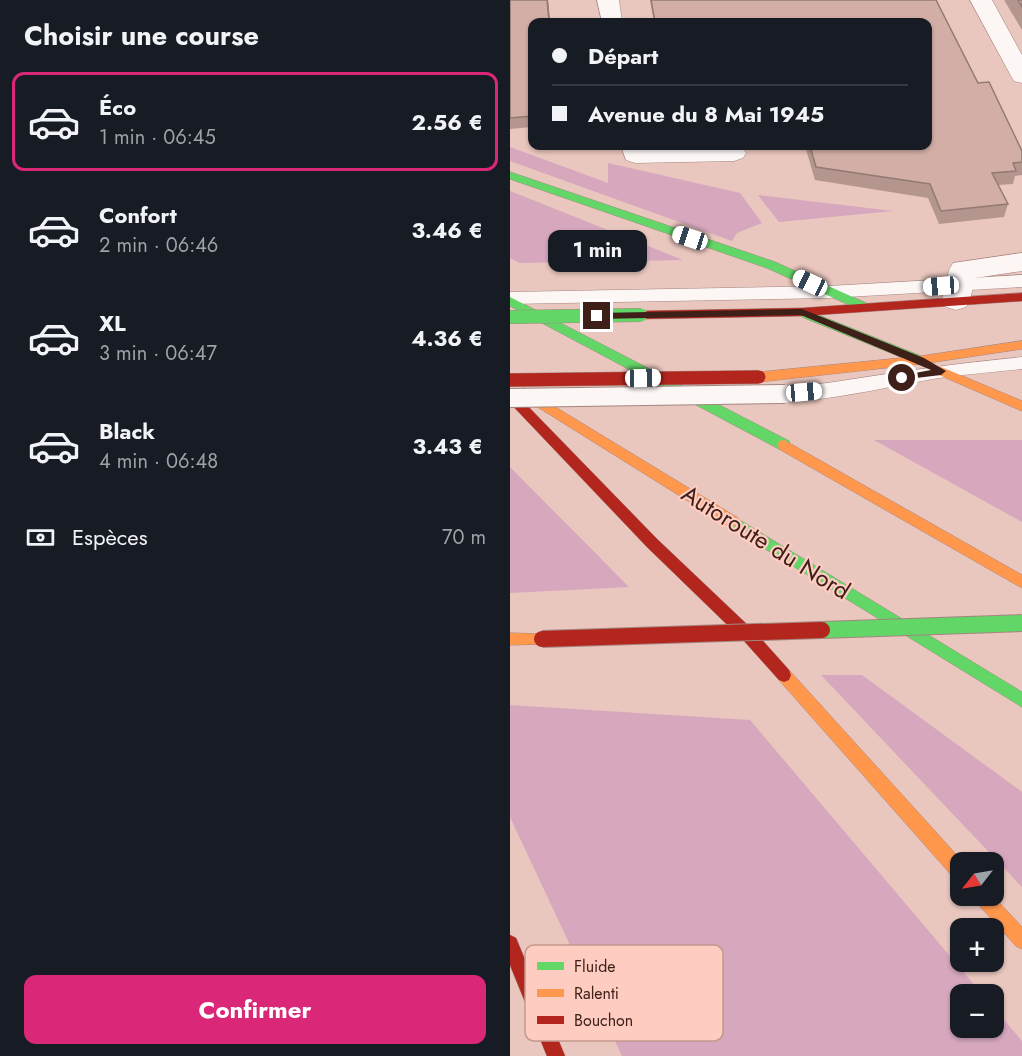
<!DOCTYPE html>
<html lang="fr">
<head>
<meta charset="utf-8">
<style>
  :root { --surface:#171b24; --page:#20242c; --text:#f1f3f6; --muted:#9ea1a6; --line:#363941; --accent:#db2777 }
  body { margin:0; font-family:Jost,sans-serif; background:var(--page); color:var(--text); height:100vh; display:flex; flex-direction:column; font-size:22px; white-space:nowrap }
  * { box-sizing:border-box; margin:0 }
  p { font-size:20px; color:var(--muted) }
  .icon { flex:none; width:33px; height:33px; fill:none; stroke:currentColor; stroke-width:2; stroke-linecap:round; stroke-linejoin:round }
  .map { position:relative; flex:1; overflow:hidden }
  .details { display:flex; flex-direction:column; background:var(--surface); width:510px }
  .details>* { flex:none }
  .hud { position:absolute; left:18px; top:18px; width:404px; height:132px; border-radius:12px; box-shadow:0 2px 4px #0004; display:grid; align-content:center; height:132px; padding:0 24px; background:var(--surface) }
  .needle { width:39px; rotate:239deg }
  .buttons { position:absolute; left:440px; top:852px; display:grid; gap:12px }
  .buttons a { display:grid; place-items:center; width:54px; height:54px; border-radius:12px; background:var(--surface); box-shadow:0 2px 4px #0004; font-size:30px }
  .end { position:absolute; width:27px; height:27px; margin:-14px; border:8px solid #3e2019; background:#fff; box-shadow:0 0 0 3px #fff }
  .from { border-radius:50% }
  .bubble { position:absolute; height:42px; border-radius:12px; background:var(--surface); box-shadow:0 2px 4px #0004; font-size:20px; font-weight:700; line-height:42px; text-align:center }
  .car { position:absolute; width:18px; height:36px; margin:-18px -9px; border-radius:8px; box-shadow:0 0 4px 2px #0007; background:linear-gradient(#fff 24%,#345 0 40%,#fff 0 76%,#345 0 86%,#fff 0) }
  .hud b { display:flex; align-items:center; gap:21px; height:57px; font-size:22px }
  .hud b+b { border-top:2px solid var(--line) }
  .hud i { width:15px; height:15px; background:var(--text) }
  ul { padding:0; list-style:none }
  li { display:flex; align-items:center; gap:18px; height:99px; margin:0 12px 9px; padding:0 12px; border:3px solid transparent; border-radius:12px }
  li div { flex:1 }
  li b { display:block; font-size:22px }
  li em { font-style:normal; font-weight:700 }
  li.active { border-color:var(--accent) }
  li>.icon { width:54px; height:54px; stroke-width:1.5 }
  h2 { padding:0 24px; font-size:27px; line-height:72px }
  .pay { display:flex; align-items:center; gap:15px; height:66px; padding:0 24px; font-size:22px }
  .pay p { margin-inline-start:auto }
  .button { display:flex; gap:12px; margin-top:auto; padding:12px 24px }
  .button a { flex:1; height:69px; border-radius:12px; background:var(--accent); color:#fff; font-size:24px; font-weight:700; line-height:69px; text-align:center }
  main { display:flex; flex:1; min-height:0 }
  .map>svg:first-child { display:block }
</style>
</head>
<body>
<main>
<section class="details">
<h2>Choisir une course</h2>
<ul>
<li class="active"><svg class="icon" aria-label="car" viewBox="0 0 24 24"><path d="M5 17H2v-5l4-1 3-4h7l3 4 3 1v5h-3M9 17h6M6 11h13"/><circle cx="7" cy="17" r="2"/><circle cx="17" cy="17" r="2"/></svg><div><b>Éco</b><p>1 min · 06:45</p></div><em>2.56 €</em></li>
<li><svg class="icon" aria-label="car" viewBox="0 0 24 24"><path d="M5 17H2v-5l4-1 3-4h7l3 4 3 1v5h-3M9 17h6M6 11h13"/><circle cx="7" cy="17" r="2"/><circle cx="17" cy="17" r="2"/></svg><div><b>Confort</b><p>2 min · 06:46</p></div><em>3.46 €</em></li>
<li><svg class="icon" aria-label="car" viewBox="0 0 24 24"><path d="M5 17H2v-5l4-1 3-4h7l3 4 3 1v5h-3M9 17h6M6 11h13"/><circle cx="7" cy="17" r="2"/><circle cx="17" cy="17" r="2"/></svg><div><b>XL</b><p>3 min · 06:47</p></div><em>4.36 €</em></li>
<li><svg class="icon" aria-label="car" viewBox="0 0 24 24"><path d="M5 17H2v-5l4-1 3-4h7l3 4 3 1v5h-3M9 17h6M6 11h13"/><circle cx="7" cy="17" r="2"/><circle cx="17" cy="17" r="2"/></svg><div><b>Black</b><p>4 min · 06:48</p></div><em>3.43 €</em></li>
</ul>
<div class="pay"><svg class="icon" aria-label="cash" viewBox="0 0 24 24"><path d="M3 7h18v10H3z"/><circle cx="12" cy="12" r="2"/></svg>Espèces<p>70 m</p></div>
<div class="button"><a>Confirmer</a></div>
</section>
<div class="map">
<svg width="512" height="1056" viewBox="0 0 512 1056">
  <rect width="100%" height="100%" fill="#e9c6be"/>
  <path fill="#d6a7bd" d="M0,147L98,183V163L230,193L252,223L227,233L222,241L0,161Z
    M0,191L173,260L10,263L0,258Z
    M248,195L383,211L269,222Z
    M364,440H512V522Z
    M0,467L119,587L0,593Z
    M311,675H352L512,792V887Z
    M0,705L240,720L472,994H450V1028H483V1007L512,1041V1056H112L0,817Z"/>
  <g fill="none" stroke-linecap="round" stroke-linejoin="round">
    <defs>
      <path id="lane" d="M512,275V287L319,298L0,304V292L319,286Z
        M512,357V369C484,372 456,374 429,378C395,383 296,407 269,399L266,394L269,389C286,384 306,385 324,382C387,372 449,363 512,357Z"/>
      <path id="street" d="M87,0H109L112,22H92Z
        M460,0H482L512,55V83L504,81L501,76Z
        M111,146H224L233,148L236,153L233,158L224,161L125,163L116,160Z
        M512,253V271L465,278L460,300L456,307L446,310L436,307L432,300L439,270L443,263Z"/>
      <path id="fast" d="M0,172L265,262L356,303L358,306L356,309H348L257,268L0,179Z
        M0,297L279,441L280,445L279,449H269L0,306Z
        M296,310L411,356L413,359L407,363L403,362L292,317L290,314Z
        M223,516L512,692V707L218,526L216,522L218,518Z"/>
      <path id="slow" d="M512,341V349L411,364L249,382L243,377L249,372L411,356Z
        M431,367L512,401V411L427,374L425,371L427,368Z
        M14,388L228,518L230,522L228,526H218L10,396L8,393Z
        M274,440L512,575V588L269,449L268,445L269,441Z
        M0,633L37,634L39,639L37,644L0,645Z
        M274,668L279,670L453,862H450V880L444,878L269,680L267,675L269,670Z
        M464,896H483L512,927V949L506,946L466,902Z"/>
      <path id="jam" d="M512,293V301L292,316L131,319L125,315L131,311L292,308Z
        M0,390L4,392L147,539L245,632L279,670L281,675L279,680L274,682L269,680L235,642L137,547L0,403Z
        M0,935L6,938L55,1056H37L0,965Z"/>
    </defs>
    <use href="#lane" stroke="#a38680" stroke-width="1"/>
    <use href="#street" stroke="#a38680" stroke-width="1"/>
    <use href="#fast" stroke="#a38680" stroke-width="1"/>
    <use href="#slow" stroke="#a38680" stroke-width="1"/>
    <use href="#jam" stroke="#a38680" stroke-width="1"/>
    <use href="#lane" fill="#fcf6f5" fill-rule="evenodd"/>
    <use href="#street" fill="#fcf6f5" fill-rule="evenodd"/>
    <use href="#fast" fill="#63d668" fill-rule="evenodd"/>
    <use href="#slow" fill="#ff974d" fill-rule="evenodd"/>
    <use href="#jam" fill="#b3261e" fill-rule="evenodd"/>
    <defs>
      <path id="lane-bridge" d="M0,398L275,394"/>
      <path id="fast-bridge-far1" d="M0,317L131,315"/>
      <path id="fast-bridge" d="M312,630L512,623"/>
      <path id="jam-bridge-far1" d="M0,380L249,377"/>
      <path id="jam-bridge" d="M32,639L312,630"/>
    </defs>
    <use href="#lane-bridge" stroke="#a38680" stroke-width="20" stroke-linecap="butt"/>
    <use href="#fast-bridge-far1" stroke="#a38680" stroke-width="14" stroke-linecap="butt"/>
    <use href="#fast-bridge" stroke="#a38680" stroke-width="18" stroke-linecap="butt"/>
    <use href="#jam-bridge-far1" stroke="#a38680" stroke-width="14" stroke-linecap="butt"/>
    <use href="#jam-bridge" stroke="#a38680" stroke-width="18" stroke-linecap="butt"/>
    <use href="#lane-bridge" stroke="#fcf6f5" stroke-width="18"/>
    <use href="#fast-bridge-far1" stroke="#63d668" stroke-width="13"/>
    <use href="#fast-bridge" stroke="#63d668" stroke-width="16"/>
    <use href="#jam-bridge-far1" stroke="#b3261e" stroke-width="13"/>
    <use href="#jam-bridge" stroke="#b3261e" stroke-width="16"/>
  </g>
  <path fill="#b5968f" d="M0,0H38L40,20L22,22V127L0,129Z
    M140,0H426L468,83L512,151V175L505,176L503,184L488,185L498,204L494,217L429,224L418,198L305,180L295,146H417V22H144Z
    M494,0H512V30Z"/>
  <path fill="#937a74" d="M37,0H38L40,22H39Z"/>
  <path fill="#d2aea6" stroke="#937a74" stroke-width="1.5" d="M0,0H37L39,21L49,20V22H22V116L0,118Z
    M141,0H426L468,83L479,82L512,151V162L503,163L506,171L482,173L498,204L431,211L420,184L306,167L300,146H417V22H145Z
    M508,0H512V7Z"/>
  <path fill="#3e2019" d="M292,309L414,358L436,371L431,375L389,380V376L421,370L291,315L87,319L83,316L87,313Z"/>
  <g text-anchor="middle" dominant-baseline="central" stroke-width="4.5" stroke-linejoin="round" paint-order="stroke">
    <g font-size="24" fill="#3e2019" stroke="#feccc1">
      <text transform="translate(256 542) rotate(32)">Autoroute du Nord</text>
    </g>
  </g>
  <rect x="15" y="945" width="198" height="96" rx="9" fill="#feccc1" stroke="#c4988f" stroke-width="1.5"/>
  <rect x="27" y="962" width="27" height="8" fill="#63d668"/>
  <rect x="27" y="989" width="27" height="8" fill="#ff974d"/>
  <rect x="27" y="1016" width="27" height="8" fill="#b3261e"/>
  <g font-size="16" fill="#3e2019">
    <text x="64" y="972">Fluide</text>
    <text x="64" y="999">Ralenti</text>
    <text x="64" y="1026">Bouchon</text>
  </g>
</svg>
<div class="buttons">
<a><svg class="needle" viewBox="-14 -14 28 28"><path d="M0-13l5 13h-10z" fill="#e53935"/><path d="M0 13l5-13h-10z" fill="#9ea1a6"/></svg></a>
<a>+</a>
<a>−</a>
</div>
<i class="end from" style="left:392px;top:378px"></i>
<i class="end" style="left:87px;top:316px"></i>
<div class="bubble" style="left:38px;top:230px;width:99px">1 min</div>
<i class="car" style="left:180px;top:238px;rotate:288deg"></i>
<i class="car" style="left:300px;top:283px;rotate:295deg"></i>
<i class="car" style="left:431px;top:286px;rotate:266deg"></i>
<i class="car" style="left:133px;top:378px;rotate:89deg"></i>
<i class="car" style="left:294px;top:392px;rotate:85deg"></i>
<div class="hud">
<b><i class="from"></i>Départ</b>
<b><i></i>Avenue du 8 Mai 1945</b>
</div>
</div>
</main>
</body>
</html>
